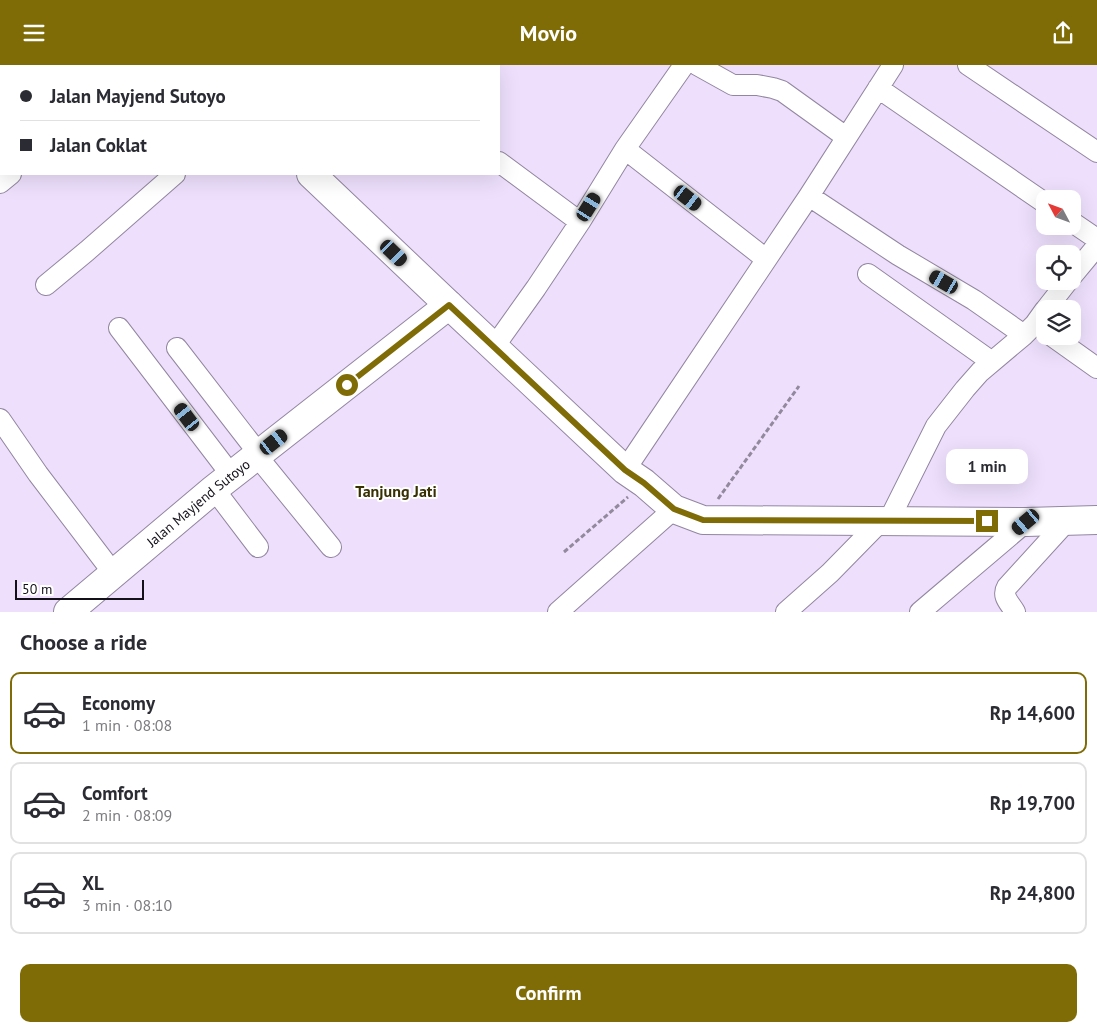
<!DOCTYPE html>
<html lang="en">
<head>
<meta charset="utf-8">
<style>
  :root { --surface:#fff; --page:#f2f2f3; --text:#2b2b33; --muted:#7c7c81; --line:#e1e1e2; --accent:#7f6c06 }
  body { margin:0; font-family:"PT Sans",sans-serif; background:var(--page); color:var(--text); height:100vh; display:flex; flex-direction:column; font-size:19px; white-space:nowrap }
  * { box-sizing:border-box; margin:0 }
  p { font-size:16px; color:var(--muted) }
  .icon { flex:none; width:28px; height:28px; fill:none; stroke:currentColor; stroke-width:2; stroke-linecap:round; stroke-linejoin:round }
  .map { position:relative; height:547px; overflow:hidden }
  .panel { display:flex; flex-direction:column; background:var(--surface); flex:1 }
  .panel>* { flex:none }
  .top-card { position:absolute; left:0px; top:0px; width:500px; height:110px; box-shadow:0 5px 20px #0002; display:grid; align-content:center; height:110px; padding:0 20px; background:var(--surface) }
  .needle { width:32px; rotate:311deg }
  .fabs { position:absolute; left:1036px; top:125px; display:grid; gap:10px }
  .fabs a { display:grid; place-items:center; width:45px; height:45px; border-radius:10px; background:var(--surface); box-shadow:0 5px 20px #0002; font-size:25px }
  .scale { position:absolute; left:15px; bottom:12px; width:129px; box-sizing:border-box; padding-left:5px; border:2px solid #141019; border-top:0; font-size:14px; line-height:18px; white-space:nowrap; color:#141019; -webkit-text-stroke:4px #fff; paint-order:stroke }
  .end { position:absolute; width:22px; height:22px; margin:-11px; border:6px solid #7f6c06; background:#fff; box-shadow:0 0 0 2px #fff }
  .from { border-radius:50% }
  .bubble { position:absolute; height:35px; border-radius:10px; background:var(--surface); box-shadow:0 5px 20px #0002; font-size:16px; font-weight:800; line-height:35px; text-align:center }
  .car { position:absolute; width:15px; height:30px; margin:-15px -8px; border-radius:6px; box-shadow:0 0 4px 1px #0007; background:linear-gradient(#222 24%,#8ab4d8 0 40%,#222 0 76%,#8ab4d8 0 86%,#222 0) }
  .top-card b { display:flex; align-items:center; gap:18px; height:48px; font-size:19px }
  .top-card b+b { border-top:1px solid var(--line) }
  .top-card i { width:12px; height:12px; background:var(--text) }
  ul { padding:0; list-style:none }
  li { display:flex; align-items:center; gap:15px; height:82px; margin:0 10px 8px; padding:0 10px; border:2px solid var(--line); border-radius:10px }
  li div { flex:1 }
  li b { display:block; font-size:19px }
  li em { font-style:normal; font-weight:800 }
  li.selected { border-color:var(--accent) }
  li>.icon { width:45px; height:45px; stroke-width:1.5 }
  h2 { padding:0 20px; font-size:22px; line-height:60px }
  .action { display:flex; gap:10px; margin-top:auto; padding:10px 20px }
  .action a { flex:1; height:58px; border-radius:10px; background:var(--accent); color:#fff; font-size:20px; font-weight:800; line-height:58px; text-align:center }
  header { display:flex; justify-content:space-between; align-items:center; height:65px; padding:0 20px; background:var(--accent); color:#fff; font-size:22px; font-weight:800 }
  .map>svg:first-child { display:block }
</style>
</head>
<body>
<header><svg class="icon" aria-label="menu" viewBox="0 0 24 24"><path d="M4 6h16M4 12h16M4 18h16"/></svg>Movio<svg class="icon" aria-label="share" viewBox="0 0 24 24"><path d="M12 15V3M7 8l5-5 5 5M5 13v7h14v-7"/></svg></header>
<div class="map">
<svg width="1097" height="547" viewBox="0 0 1097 547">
  <rect width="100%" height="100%" fill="#eee0fd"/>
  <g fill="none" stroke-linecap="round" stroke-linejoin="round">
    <defs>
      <path id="street" d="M197,0L198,1
        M697,0L733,20H757L773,23L782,26L846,72
        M968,0L1097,87
        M31,1L32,0
        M146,1L147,0
        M878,23L1045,138
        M625,84L766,194
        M499,97L580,157
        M0,118L11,109
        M809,131L898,190L974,235L1024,270
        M1072,157L1097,174
        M868,209L992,297
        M1072,211L1097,181
        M46,220L87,186L175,109
        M1046,244L1068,216
        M119,263L232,411
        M1052,271L1097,303
        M494,282L536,223L580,157L625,84L684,0
        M177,283L259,389
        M0,354L38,409L114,509
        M257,391L331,482
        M625,405L809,131L893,0
        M214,424L258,482
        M889,455L936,361L965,324L980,307L1024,270L1035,259L1045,245
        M558,547L674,444
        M786,547L830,508L881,456
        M920,547L1026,457
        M1015,547C1011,539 1001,532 1007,522L1068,455"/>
      <g id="secondary">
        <path d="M329,1L330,0"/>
        <path d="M311,109L449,240L625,405L644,418L674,444L703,455L1026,457L1097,455"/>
        <path id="s1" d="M68,547L214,424L449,240"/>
      </g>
    </defs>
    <use href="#street" stroke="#9286a0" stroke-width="22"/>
    <use href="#secondary" stroke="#9286a0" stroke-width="30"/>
    <path stroke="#92899d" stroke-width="3" stroke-dasharray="5 2.5" stroke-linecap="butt" d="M718,434L799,321
      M564,487L628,432"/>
    <use href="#street" stroke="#fff" stroke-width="20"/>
    <use href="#secondary" stroke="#fff" stroke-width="28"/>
  </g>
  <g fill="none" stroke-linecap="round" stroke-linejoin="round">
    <path stroke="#7f6c06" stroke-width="6" d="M347,320L449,240L625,405L644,418L674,444L703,455L987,456"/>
  </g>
  <g text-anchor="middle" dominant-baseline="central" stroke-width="4" stroke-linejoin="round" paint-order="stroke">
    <g font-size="14" fill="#141019" stroke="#fff">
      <text stroke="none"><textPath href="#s1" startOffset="170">Jalan Mayjend Sutoyo</textPath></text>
    </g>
    <g font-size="16" font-weight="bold" fill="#382f03" stroke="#fff">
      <text x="396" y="426">Tanjung Jati</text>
    </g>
  </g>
</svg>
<div class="fabs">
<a><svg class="needle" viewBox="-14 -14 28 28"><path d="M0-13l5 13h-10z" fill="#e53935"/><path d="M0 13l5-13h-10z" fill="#7c7c81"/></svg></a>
<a><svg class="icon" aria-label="locate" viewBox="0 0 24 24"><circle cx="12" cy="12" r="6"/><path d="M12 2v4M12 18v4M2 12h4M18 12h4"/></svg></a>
<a><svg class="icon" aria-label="layers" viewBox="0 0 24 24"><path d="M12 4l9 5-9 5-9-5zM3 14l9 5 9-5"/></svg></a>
</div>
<div class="scale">50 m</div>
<i class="end from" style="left:347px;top:320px"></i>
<i class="end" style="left:987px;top:456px"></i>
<div class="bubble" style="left:946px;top:384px;width:82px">1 min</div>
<i class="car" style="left:688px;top:133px;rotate:128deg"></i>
<i class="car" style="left:589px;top:142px;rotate:32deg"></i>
<i class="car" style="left:394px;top:188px;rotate:134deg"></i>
<i class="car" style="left:944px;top:217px;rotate:300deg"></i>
<i class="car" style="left:187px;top:352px;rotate:323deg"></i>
<i class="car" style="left:274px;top:377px;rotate:52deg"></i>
<i class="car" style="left:1026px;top:457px;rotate:230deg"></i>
<div class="top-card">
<b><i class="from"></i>Jalan Mayjend Sutoyo</b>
<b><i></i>Jalan Coklat</b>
</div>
</div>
<section class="panel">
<h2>Choose a ride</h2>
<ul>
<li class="selected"><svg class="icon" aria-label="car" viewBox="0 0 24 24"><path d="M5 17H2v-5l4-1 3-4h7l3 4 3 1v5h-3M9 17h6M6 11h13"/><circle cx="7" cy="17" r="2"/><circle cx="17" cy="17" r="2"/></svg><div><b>Economy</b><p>1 min · 08:08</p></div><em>Rp 14,600</em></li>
<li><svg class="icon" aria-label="car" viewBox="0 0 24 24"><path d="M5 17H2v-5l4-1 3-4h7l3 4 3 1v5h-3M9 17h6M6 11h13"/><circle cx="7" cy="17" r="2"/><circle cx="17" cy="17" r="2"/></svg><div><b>Comfort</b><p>2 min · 08:09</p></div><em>Rp 19,700</em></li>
<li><svg class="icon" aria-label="car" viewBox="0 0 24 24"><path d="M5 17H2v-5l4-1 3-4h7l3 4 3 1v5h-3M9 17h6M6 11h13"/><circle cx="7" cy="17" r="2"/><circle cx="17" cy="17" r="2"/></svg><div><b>XL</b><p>3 min · 08:10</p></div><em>Rp 24,800</em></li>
</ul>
<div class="action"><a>Confirm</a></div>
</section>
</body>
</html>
